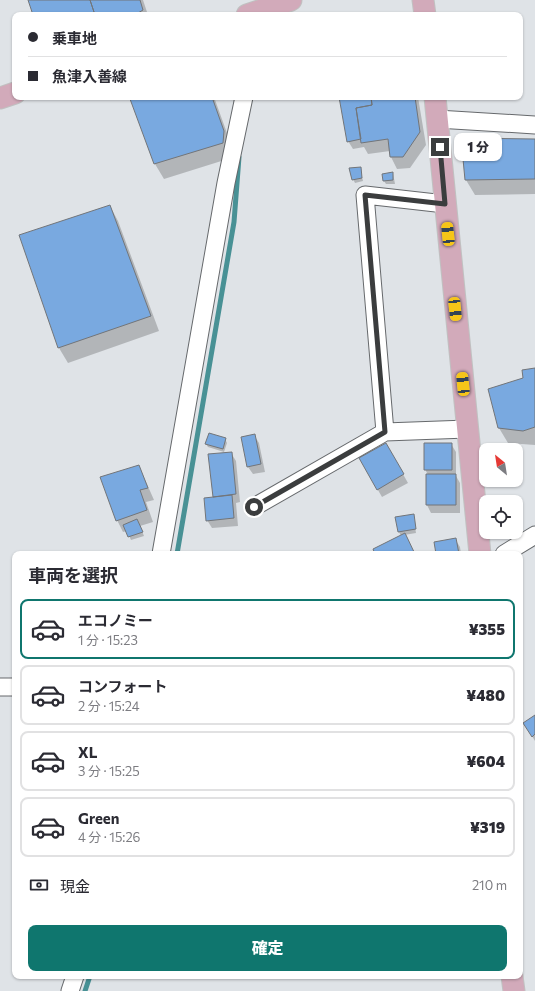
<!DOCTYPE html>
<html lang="ja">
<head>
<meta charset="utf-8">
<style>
  :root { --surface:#fff; --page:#f2f2f3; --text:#2b2b33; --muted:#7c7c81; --line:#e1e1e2; --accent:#0f766e }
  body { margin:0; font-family:Commissioner,"Noto Sans JP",sans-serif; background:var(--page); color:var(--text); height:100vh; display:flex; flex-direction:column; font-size:15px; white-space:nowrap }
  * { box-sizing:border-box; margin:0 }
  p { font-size:13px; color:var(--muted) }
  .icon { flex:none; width:22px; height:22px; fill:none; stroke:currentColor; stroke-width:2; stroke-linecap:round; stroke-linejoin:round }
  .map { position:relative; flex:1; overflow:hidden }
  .drawer { position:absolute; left:12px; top:551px; width:511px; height:428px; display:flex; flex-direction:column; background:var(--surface); border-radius:8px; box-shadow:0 1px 3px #0004 }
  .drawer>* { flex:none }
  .hud { position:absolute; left:12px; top:12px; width:511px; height:88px; border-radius:8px; box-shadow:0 1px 3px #0004; display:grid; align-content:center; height:88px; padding:0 16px; background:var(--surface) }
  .needle { width:26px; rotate:330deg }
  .tools { position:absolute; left:479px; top:443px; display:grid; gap:8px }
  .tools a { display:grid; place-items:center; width:44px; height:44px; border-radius:8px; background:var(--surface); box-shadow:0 1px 3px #0004; font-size:20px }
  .end { position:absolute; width:18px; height:18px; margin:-9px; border:5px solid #3b3d3e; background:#fff; box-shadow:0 0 0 2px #fff }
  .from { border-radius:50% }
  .bubble { position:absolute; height:28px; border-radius:8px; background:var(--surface); box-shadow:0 1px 3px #0004; font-size:13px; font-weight:800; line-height:28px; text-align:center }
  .car { position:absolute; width:12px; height:24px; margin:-12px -6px; border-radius:5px; box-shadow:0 0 3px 1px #0007; background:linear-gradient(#f5c518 24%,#345 0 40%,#f5c518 0 76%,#345 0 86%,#f5c518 0) }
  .hud b { display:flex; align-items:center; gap:14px; height:38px; font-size:15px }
  .hud b+b { border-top:1px solid var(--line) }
  .hud i { width:10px; height:10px; background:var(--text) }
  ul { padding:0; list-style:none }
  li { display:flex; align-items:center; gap:12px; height:60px; margin:0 8px 6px; padding:0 8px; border:2px solid var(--line); border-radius:8px }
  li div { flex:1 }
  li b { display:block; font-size:15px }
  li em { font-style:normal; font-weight:800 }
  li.current { border-color:var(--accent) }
  li>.icon { width:36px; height:36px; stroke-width:1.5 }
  h2 { padding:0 16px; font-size:18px; line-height:48px }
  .pay { display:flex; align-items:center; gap:10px; height:44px; padding:0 16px; font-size:15px }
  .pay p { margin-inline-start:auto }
  .button { display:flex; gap:8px; margin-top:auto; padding:8px 16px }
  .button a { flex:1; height:46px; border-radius:8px; background:var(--accent); color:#fff; font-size:16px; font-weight:800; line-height:46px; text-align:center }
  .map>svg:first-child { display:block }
</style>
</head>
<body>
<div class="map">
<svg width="535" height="991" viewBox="0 0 535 991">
  <rect width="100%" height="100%" fill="#dfe3e7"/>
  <path fill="#0003" d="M29,0H143L148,15H34Z
    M138,97H214L232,147L231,158L164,179L155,164L132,99Z
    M340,97H418L426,145L410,168L397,169L391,157L390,151L368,154L364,147L353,149L348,141Z
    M462,139L535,140V194L475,195L466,180Z
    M360,168L363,181L355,183L353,179Z
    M393,173L395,184H386L384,181Z
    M110,206L118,221L159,331L68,363L59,348L20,236Z
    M535,369V445L508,443L499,428Z
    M254,435L259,443L265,472L253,474L248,467Z
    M225,439L227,443L224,452L208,447L206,444Z
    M386,444L408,483L382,497L360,459Z
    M451,444L456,452V476L460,483V513H431L427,505L428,475L425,469Z
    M231,453L236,461L240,502L236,503L238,526L212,528L207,520L214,498L209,455Z
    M139,466L154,500L146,502L153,522L140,526L144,536L131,540L127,531L123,532L117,520Z
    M413,515L416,533L404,535L414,554H376L401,536L399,532Z
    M455,539L460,547L461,554H437Z
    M535,717V741L529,731Z"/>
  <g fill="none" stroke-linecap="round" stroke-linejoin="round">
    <path stroke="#489195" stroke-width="5" d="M177,554L234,222L239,157
      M85,991L90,976"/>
  </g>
  <path fill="#79a9e0" stroke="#727579" d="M28,0H90L95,15H33Z
    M90,0H140L143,10L138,13L139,15H95Z
    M135,97H212L224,131L223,143L154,164L130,99Z
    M339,97H371L372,105L356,108L361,139L347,142Z
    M371,97H415L420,132L403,157H390L388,139L361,143L356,108L372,105Z
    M461,138L535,139V179L465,180Z
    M361,167L362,178L352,180L349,168Z
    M393,172V180L383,181L382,174Z
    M110,205L151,316L58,348L19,235Z
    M535,368V427L523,431L498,428L488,389L523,378L522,370Z
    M209,433L226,438L223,449L205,444Z
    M255,434L261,464L247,467L241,437Z
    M386,443L404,474L377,490L359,458Z
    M424,443H452V470H424Z
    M232,452L236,494L213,497L208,454Z
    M139,465L148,488L140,490L147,510L116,521L100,477Z
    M426,474H456V505H426Z
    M232,495L234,518L206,521L204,498Z
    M414,514L416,529L398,532L395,517Z
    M137,519L143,532L128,537L123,525Z
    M405,533L415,554H375L373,549Z
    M456,538L459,554H436L434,542Z
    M535,715V734L532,737L523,723Z"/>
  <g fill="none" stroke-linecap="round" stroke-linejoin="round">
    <defs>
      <path id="minor" d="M437,119L535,125
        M445,204L365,195L385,432L467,429
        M254,507L385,432
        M161,554L226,183L244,97
        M504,554L535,535
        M0,687H15
        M70,991L75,976"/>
      <path id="major" d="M423,0L425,15
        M247,15L291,0
        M435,97L480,554
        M0,98L15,93
        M512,976L514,991"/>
    </defs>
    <use href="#minor" stroke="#66696c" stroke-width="19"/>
    <use href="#major" stroke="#c0c1c1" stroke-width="23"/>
    <use href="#minor" stroke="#fff" stroke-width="17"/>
    <use href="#major" stroke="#d2aaba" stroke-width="21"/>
  </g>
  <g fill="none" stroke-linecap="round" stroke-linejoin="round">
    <path stroke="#3b3d3e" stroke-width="5" d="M254,507L385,432L365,195L445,204L440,147"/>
  </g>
</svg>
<div class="tools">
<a><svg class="needle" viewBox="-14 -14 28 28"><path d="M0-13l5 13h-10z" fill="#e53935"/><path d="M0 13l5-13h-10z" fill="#7c7c81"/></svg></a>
<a><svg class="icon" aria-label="locate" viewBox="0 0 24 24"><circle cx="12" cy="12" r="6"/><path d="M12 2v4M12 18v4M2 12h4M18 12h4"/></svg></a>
</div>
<i class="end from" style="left:254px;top:507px"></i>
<i class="end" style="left:440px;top:147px"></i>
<div class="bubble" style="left:454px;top:133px;width:48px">1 分</div>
<i class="car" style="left:448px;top:234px;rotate:354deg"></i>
<i class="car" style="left:455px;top:309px;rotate:174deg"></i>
<i class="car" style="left:463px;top:384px;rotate:354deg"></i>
<div class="hud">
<b><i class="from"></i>乗車地</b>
<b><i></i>魚津入善線</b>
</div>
<section class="drawer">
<h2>車両を選択</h2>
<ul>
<li class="current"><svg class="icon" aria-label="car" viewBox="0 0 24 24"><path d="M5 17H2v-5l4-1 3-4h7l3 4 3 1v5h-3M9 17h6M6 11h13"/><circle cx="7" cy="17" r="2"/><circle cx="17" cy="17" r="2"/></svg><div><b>エコノミー</b><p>1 分 · 15:23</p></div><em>¥355</em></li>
<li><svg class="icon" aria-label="car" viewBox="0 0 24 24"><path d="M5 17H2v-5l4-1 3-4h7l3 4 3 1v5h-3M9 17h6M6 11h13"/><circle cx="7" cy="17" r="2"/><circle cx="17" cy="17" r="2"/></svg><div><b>コンフォート</b><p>2 分 · 15:24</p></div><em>¥480</em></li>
<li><svg class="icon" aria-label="car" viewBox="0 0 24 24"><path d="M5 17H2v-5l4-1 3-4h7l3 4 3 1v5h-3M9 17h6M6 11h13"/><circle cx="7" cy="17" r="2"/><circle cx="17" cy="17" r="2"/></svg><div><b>XL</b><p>3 分 · 15:25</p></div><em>¥604</em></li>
<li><svg class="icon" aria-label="car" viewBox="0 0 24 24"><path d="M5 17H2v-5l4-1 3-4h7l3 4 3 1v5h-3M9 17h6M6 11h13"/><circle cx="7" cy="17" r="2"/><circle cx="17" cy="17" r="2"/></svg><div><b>Green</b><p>4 分 · 15:26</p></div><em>¥319</em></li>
</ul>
<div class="pay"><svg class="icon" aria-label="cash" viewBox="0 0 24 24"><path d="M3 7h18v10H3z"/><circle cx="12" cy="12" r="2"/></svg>現金<p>210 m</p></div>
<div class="button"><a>確定</a></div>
</section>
</div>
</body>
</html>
